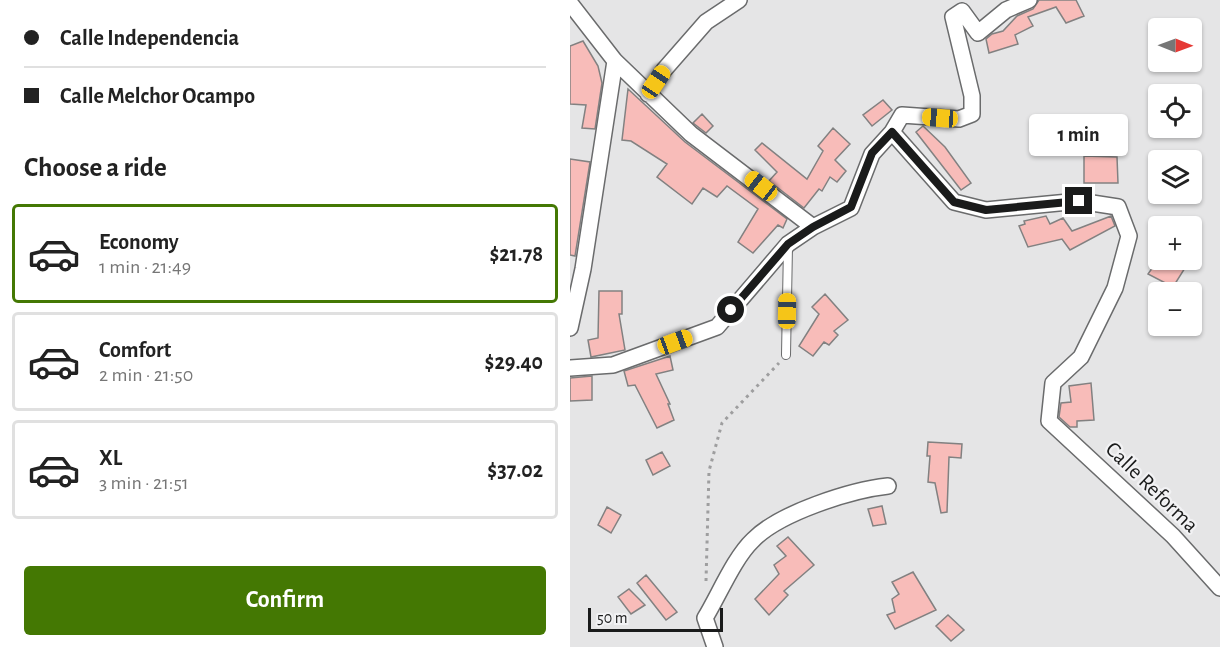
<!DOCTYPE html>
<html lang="en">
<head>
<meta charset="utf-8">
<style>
  :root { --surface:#fff; --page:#f2f2f2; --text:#222; --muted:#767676; --line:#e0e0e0; --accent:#447803 }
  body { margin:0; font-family:"Alegreya Sans",sans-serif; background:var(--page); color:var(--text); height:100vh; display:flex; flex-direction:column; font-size:22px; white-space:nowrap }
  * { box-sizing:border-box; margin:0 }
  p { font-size:20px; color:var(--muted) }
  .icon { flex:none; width:33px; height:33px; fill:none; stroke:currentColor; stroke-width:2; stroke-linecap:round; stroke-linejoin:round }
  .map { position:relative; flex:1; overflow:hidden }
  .side { display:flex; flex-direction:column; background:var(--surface); width:570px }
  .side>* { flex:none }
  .banner { display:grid; align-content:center; height:132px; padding:0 24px; background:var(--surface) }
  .needle { width:39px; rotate:91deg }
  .fabs { position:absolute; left:578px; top:18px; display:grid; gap:12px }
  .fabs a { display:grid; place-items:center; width:54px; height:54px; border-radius:6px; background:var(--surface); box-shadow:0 2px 4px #0004; font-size:30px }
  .scale { position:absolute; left:18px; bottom:15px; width:135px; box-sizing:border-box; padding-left:6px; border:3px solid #1a1b1b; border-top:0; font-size:16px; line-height:21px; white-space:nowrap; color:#1a1b1b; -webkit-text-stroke:4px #f2f2f4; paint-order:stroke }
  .end { position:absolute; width:27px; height:27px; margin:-14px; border:8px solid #1a1b1b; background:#fff; box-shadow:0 0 0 3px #fff }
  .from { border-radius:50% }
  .bubble { position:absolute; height:42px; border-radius:6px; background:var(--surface); box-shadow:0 2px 4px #0004; font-size:20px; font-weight:600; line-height:42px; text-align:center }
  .car { position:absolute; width:18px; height:36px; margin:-18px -9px; border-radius:8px; box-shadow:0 0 4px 2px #0007; background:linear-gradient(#f5c518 24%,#345 0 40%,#f5c518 0 76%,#345 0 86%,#f5c518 0) }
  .banner b { display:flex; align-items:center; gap:21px; height:57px; font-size:22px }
  .banner b+b { border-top:2px solid var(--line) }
  .banner i { width:15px; height:15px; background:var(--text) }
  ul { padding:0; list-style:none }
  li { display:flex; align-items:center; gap:18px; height:99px; margin:0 12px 9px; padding:0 12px; border:3px solid var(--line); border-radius:6px }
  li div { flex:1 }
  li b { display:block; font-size:22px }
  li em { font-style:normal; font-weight:600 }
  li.current { border-color:var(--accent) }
  li>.icon { width:54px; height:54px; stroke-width:1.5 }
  h2 { padding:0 24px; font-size:27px; line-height:72px }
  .cta { display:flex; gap:12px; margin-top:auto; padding:12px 24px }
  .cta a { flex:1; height:69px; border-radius:6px; background:var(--accent); color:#fff; font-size:24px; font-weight:600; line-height:69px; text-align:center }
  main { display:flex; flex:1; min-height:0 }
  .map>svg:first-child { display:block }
</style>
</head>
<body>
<main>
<section class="side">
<div class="banner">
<b><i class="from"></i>Calle Independencia</b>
<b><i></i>Calle Melchor Ocampo</b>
</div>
<h2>Choose a ride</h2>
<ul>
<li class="current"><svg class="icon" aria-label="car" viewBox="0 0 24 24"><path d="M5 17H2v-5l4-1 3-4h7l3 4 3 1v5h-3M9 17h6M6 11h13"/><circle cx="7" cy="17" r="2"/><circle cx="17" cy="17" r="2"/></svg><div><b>Economy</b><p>1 min · 21:49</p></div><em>$21.78</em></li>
<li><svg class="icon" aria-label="car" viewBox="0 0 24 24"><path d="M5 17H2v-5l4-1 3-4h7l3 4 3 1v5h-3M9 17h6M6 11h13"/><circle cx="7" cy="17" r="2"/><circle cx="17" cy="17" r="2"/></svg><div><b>Comfort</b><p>2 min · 21:50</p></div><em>$29.40</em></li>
<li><svg class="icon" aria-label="car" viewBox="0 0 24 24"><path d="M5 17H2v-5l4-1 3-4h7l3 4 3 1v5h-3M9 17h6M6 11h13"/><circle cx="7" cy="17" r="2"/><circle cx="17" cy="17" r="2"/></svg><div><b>XL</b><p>3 min · 21:51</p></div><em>$37.02</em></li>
</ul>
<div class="cta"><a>Confirm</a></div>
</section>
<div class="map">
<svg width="650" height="647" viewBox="0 0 650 647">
  <rect width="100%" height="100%" fill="#e5e5e6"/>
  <path fill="#f8bcb9" stroke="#828181" stroke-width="1.5" d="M469,0H506L514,16L496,23L486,7L458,17L463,26L445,35L448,44L419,53L416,39L422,34L433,31L447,16L463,9Z
    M13,41L28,66L32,83L25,129L12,128L16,105L0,104V46Z
    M58,89L115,142L217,219L213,228L208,225L183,253L168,242L188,209L157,186L147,197L133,188L122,204L87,177L97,164L61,141L52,140Z
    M313,100L322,110L302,126L293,115Z
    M132,114L143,126L136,133L123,123Z
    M353,126L375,147L401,183L391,190L346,132Z
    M263,128L280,144L265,160L276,171L267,182L260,177L252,191L249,189L234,208L199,181L207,172L185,150L192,143L237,179L253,151L248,146Z
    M514,156L547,157L548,183H514Z
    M0,159L20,162L5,256L0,255Z
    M476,216L480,224L493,218L502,231L541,216L545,226L500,250L492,239L458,247L449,226L455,224L454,221Z
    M588,260H620L603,287L578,274Z
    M29,291H52V314H49L55,350L21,357L18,340L28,338Z
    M255,294L278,320L264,331L268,335L259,345L254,342L243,356L229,346L249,314L242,307Z
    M100,356L103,370L86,374L100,404H98L104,420L87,428L65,385L58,386L54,371Z
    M22,376V400L0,401V378Z
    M521,383L524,420L507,421V427H500L489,417L491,403L501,402L499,386Z
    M358,442L392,444L391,458L379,457L377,512L371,513L365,483L358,482L360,456H357Z
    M92,452L100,466L83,475L76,460Z
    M312,506L316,524L303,526L298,509Z
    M37,507L51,515L41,533L28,525Z
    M218,537L244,565L214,591L218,595L199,615L185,599L209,574L204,565L216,556L207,546Z
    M343,572L366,610L325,629L317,615L325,612L322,599L329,594L322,582Z
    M76,575L107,612L96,620L67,583Z
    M59,589L75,605L61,614L48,597Z
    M378,615L394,630L381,641L366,626Z"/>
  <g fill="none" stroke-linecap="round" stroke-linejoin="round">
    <defs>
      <path id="lane" d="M216,355L218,246"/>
      <path id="street" d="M0,3L45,61L121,134L243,227
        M78,94L94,70L136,22L169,0
        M322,132L332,115L389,119L402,114V96L383,17L392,11L408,33L436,10L459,0
        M0,328L13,269L45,61
        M0,368L43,365L147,327L218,244L243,227L281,208L302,154L322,132L384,202L416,210L509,201L548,207L559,236L545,288L511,357L483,383L479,421L603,536L650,588
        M145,647L135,618C149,595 164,558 183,540C209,513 281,490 318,486"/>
    </defs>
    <use href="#lane" stroke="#6a6b6c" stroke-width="10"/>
    <use href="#street" stroke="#6a6b6c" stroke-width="18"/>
    <path stroke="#9e9e9f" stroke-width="3" stroke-dasharray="3 4.5" stroke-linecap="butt" d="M136,581L139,471L152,423L209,363"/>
    <use href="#lane" stroke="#fff" stroke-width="8"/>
    <use href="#street" stroke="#fff" stroke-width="15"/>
  </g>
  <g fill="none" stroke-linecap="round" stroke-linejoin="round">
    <path stroke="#1a1b1b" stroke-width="8" d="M161,310L218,244L243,227L281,207L302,153L322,132L384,202L416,210L509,201"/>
  </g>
  <g text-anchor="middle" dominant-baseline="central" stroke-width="4.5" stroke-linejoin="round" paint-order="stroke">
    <g font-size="22" fill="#1a1b1b" stroke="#f2f2f4">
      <text transform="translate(582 487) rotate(44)">Calle Reforma</text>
    </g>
  </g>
</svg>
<div class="fabs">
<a><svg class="needle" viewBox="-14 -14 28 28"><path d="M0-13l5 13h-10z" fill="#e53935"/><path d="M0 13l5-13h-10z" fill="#767676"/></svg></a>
<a><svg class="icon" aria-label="locate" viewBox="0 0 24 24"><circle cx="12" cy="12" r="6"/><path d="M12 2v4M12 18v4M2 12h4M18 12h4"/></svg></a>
<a><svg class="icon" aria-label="layers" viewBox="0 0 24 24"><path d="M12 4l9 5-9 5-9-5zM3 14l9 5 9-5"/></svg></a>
<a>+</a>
<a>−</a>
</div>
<div class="scale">50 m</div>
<i class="end from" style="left:161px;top:310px"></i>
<i class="end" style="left:509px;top:201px"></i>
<div class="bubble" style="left:459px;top:114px;width:99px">1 min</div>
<i class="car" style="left:86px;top:82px;rotate:34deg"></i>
<i class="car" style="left:370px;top:118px;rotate:274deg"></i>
<i class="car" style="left:191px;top:186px;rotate:308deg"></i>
<i class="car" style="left:217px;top:311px;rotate:1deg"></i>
<i class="car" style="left:105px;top:342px;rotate:70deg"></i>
</div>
</main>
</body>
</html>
